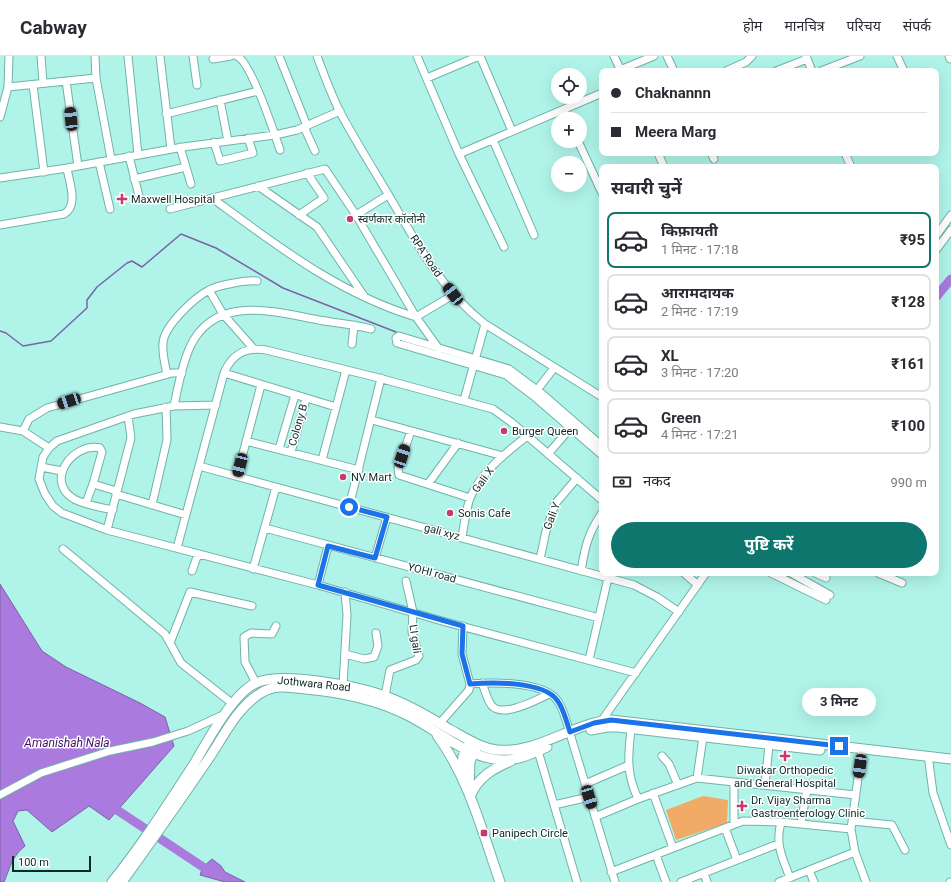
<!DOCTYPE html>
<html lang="hi">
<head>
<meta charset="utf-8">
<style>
  :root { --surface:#fff; --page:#f2f2f3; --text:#2b2b33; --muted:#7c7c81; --line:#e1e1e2; --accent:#0f766e }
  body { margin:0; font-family:Roboto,"Noto Sans Devanagari",sans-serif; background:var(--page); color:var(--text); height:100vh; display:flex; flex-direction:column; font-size:15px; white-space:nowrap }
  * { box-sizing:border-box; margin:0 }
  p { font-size:13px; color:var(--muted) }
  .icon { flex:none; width:22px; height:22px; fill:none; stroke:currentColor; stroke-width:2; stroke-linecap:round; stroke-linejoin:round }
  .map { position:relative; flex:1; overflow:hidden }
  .side { position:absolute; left:599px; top:108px; width:340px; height:412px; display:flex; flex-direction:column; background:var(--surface); border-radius:8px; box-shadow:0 4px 16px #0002 }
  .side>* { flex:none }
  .top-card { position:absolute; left:599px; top:12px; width:340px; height:88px; border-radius:8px; box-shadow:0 4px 16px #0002; display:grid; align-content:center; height:88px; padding:0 12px; background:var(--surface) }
  .controls { position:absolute; left:551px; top:12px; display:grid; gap:8px }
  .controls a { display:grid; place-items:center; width:36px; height:36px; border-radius:50%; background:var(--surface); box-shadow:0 4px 16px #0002; font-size:20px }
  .scale { position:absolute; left:12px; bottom:10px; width:79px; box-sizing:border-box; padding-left:4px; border:2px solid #0d2926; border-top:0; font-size:11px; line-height:14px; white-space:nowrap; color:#0d2926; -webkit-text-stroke:3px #fff; paint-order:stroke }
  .end { position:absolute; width:18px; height:18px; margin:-9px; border:5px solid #1a73e8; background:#fff; box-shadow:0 0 0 2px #fff }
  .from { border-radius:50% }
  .bubble { position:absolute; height:28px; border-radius:14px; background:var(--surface); box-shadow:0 4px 16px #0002; font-size:13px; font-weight:700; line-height:28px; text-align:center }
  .car { position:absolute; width:12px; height:24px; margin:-12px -6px; border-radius:5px; box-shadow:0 0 3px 1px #0007; background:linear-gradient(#222 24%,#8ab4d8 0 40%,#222 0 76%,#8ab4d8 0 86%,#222 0) }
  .top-card b { display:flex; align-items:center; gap:14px; height:38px; font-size:15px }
  .top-card b+b { border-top:1px solid var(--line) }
  .top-card i { width:10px; height:10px; background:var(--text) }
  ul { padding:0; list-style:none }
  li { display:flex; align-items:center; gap:12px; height:56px; margin:0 8px 6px; padding:0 4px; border:2px solid var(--line); border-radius:8px }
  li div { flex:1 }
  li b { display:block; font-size:15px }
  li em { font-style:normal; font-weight:700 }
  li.on { border-color:var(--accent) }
  li>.icon { width:36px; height:36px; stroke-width:1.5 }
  h2 { padding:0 12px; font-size:18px; line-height:48px }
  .pay { display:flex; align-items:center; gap:10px; height:44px; padding:0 12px; font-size:15px }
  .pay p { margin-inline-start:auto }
  .action { display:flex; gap:8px; margin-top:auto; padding:8px 12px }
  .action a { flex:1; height:46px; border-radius:24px; background:var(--accent); color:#fff; font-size:16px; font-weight:700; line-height:46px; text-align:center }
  header { display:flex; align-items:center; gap:24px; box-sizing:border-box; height:56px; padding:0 20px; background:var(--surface); border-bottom:1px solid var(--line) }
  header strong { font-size:19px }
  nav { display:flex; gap:22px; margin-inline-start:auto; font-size:14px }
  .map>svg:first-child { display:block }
</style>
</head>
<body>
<header>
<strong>Cabway</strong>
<nav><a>होम</a><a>मानचित्र</a><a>परिचय</a><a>संपर्क</a></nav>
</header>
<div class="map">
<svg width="951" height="826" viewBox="0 0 951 826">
  <rect width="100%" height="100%" fill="#b0f4e9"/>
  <path fill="#f1ab66" d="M703,740L728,744L727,767L676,784L666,754Z"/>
  <path fill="#aa7adf" stroke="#7b62a8" d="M0,528L42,595L66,611L140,647L165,661L174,690L109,764L89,750L52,776L27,754L18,755L13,765L25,790C12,800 10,812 4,826H0Z
    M212,803L221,810L225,816L245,826H225L200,819L203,811Z"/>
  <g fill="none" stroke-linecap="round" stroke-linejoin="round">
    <path stroke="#7b62a8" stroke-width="1.5" d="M0,275L6,277L23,290L51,285L87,252V244L97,231L127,207L132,205L142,211L181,178L216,192L283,232L396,276"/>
    <path stroke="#aa7adf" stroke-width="9" d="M936,241L951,223
      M117,754L203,811"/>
    <defs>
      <path id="minor" d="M41,0L43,27
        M95,0L96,22L111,103
        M128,0L138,99
        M160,0L171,93
        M193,0L197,29
        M237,0C251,6 274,76 280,94
        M279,0L307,70
        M317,0C324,19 331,38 340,56C355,84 372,111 388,138C415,185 442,235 485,268L602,341
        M417,0L459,98L504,191
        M480,0L512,75
        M614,0L621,15
        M667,0L674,15
        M806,0L812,15
        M897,0L904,15
        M949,0L950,3
        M213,3L231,0
        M620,14L654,0
        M726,15L746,6L752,0
        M776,15L807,3
        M821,15L860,0
        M427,22L479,0
        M66,25L78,110
        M33,29L44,116
        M8,31L96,22
        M220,44L228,85
        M564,54L568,63
        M166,58L258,35
        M0,61L8,31L9,0
        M304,71L315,95
        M493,84L534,179
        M578,85L602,137
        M214,86L220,105L253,97L248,82
        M180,91L191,128
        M658,97L664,111
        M711,97L714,103
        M845,97L851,111
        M459,98L602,37
        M129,100L139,140
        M99,106L110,153
        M0,122L67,112L183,91L275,79L297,74L340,55
        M134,123L186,111
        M258,130L317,171L364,240
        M212,142C276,189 339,238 416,261L453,239
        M170,153L325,113L356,159L416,261L439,293
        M299,159L324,142L307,117
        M356,159L388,139
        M0,169L64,158C79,149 69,126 67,112
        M936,180L951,159
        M936,194L951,174
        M209,234L223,258L253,292
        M352,288L354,269
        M224,317L336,351
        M167,318C165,309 162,297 163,287C164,270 194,242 209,234C219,229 246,224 257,225
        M537,334L554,312
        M464,344L485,268
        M216,349L174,350L134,358L57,385L49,392L43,401L39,423L45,438L53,450L62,457L107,474L318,529L442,565L636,617
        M174,350C178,331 182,308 190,291C214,239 271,255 314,263C333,267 352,268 371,273
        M372,364L503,400
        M0,371L23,375L49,392
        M23,375L29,363L47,352L172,317H182
        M411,375L398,412L399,419L470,442
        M246,385L359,414
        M602,390L541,337L509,313L399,280L396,282L397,287L506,319L536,342L602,399
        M279,393L295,339
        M291,396L306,343
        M548,398L573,369
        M322,404L346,314
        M199,410L634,529L657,541L679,556
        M41,411L62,415
        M237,420L261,329
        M428,428L458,387
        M116,438L186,459
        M86,447L93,428
        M152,449L167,384L166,351
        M349,451L381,322
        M113,454C100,451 85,449 74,443C44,425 73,386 100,392L102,396L93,428L117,435
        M265,472L599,562
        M107,474L131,382L128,360
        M462,481C464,469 466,454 470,442C481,416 506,397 527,380
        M177,492L224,317C232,298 245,291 266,294L375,321L493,353L511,366L602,444
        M63,493L165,578L181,607L233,648
        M375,502L387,461
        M540,503L546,475L555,448L577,422
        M253,513L276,431
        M192,515L198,498
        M581,515C585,491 588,477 602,457
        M684,517L698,529
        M771,517L826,544
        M791,517L830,539
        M815,517L826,522
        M878,517L902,527
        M318,529L328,490
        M170,587L190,536L252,550
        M345,598L364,603L374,601L378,590L376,577
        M589,604L608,522
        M256,627L245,606L244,581L251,577L272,578L276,570
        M482,627C485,634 487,644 492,650C503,662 537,644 549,638
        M470,628C491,626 543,625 557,644C564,653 566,666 570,676
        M343,629L347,559L345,536
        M385,640L390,614L416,604L419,600L412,576L413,556L406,525
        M440,667L469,634L470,628L462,598L463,570
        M600,667L706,517
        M631,673C628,701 626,716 638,743
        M571,681L615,826
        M862,693L851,773L855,796L866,826
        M538,695L577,826
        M662,700L669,708L678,729
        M929,706L933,737L951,789
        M697,722L703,681
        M734,726V767
        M585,728L629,709
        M765,729L769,689
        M653,737L673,792
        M0,739L41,717L110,695L153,686L188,675L225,658
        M554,749L589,741
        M595,761L638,743L697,722L856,739
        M852,765L892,769L905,794
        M781,766C775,788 782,801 790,822
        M801,768L807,733
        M725,772L737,804
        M656,799L666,826
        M809,814L814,826
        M611,816L743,765L781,766L851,773
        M704,817L707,826
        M681,826L778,788
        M779,826L855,796
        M950,826H951"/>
      <path id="major" d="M591,674L607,671H618L820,694
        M437,679C469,723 482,775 500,826
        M461,719L463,700L468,689
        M469,732L470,705L476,692
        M470,741C477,722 492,713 511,705
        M112,826C142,789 168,748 194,708C207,686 233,637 256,627C282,615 356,630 382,639C406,647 428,660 449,673C464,681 480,692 497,694C538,698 572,667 611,664L951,703
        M122,826C151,786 179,746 207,705C223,682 236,652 261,637C274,628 290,631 305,633C340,636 375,643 407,659C438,674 465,701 501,704C518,705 533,697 547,691"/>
    </defs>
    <use href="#minor" stroke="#71b2a9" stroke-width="9"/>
    <use href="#major" stroke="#71b2a9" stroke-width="11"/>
    <use href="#minor" stroke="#fff" stroke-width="7"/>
    <use href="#major" stroke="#fff" stroke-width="9"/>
  </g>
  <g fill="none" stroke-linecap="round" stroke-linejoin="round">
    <path stroke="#1a73e8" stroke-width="5" d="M349,451L387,461L375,502L328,490L318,529L463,570L462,598L470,628C491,626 543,625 557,644C564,653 566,665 570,676L594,667L611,664L839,690"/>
  </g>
  <g fill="#c73a6a" stroke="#fff" stroke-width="1.5">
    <path d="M120 137h4v4h4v4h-4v4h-4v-4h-4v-4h4z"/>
    <circle cx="350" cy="163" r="4"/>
    <circle cx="504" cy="375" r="4"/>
    <circle cx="343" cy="421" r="4"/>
    <circle cx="450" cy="457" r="4"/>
    <path d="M783 694h4v4h4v4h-4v4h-4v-4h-4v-4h4z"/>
    <path d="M740 744h4v4h4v4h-4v4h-4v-4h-4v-4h4z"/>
    <rect x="480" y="773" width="8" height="8" rx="2"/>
  </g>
  <g text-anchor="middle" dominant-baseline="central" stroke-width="3" stroke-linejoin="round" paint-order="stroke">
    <g font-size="11" fill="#0d2926" stroke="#fff" text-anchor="start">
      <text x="131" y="143">Maxwell Hospital</text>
      <text x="358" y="163">स्वर्णकार कॉलोनी</text>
      <text x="512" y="375">Burger Queen</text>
      <text x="351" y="421">NV Mart</text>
      <text x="458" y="457">Sonis Cafe</text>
      <text x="785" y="714" text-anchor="middle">Diwakar Orthopedic<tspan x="785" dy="13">and General Hospital</tspan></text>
      <text x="751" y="744">Dr. Vijay Sharma<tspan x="751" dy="13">Gastroenterology Clinic</tspan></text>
      <text x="492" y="777">Panipech Circle</text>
    </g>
    <g font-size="11" fill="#0d2926" stroke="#fff">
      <text transform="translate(426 200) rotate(56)">RPA Road</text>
      <text transform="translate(298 369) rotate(-74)">Colony B</text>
      <text transform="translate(483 424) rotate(-54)">Gali X</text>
      <text transform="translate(552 460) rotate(-69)">Gali Y</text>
      <text transform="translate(442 476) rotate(15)">gali xyz</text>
      <text transform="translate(432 517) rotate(15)">YOHI road</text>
      <text transform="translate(415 583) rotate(82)">LI gali</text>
      <text transform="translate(314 628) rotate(6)">Jothwara Road</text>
    </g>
    <g font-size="12" font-style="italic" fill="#420e6a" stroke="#fff">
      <text x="67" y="687">Amanishah Nala</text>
    </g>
  </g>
</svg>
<div class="controls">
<a><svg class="icon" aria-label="locate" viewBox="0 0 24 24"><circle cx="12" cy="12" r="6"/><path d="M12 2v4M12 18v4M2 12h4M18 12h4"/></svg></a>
<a>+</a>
<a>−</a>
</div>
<div class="scale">100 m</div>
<i class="end from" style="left:349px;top:451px"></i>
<i class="end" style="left:839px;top:690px"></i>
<div class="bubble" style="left:802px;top:632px;width:74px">3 मिनट</div>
<i class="car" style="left:71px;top:63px;rotate:354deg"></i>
<i class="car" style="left:453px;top:238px;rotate:322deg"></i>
<i class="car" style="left:69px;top:345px;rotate:252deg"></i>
<i class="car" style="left:402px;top:400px;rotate:18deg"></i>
<i class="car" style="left:240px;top:409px;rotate:194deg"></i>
<i class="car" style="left:860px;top:710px;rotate:188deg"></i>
<i class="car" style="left:589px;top:741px;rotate:163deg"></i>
<div class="top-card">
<b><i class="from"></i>Chaknannn</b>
<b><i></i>Meera Marg</b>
</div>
<section class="side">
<h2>सवारी चुनें</h2>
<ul>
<li class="on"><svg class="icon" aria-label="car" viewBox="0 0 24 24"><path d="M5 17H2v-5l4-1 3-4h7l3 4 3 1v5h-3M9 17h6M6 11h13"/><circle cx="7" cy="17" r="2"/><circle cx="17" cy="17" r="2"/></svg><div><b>किफ़ायती</b><p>1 मिनट · 17:18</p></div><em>₹95</em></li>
<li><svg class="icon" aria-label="car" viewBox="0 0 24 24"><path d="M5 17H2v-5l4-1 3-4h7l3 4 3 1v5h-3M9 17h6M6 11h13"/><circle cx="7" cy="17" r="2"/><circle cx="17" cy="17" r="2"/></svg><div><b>आरामदायक</b><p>2 मिनट · 17:19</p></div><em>₹128</em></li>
<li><svg class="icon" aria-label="car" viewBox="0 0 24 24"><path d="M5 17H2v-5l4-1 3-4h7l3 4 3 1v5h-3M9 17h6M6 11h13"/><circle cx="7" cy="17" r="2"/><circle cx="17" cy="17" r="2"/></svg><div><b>XL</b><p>3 मिनट · 17:20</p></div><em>₹161</em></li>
<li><svg class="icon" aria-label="car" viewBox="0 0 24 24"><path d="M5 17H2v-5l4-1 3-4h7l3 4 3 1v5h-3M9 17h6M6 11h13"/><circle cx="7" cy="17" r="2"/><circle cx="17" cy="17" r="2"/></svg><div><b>Green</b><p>4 मिनट · 17:21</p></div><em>₹100</em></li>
</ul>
<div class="pay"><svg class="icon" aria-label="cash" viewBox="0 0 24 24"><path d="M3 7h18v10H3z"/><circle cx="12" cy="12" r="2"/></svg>नकद<p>990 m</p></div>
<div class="action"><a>पुष्टि करें</a></div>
</section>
</div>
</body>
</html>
